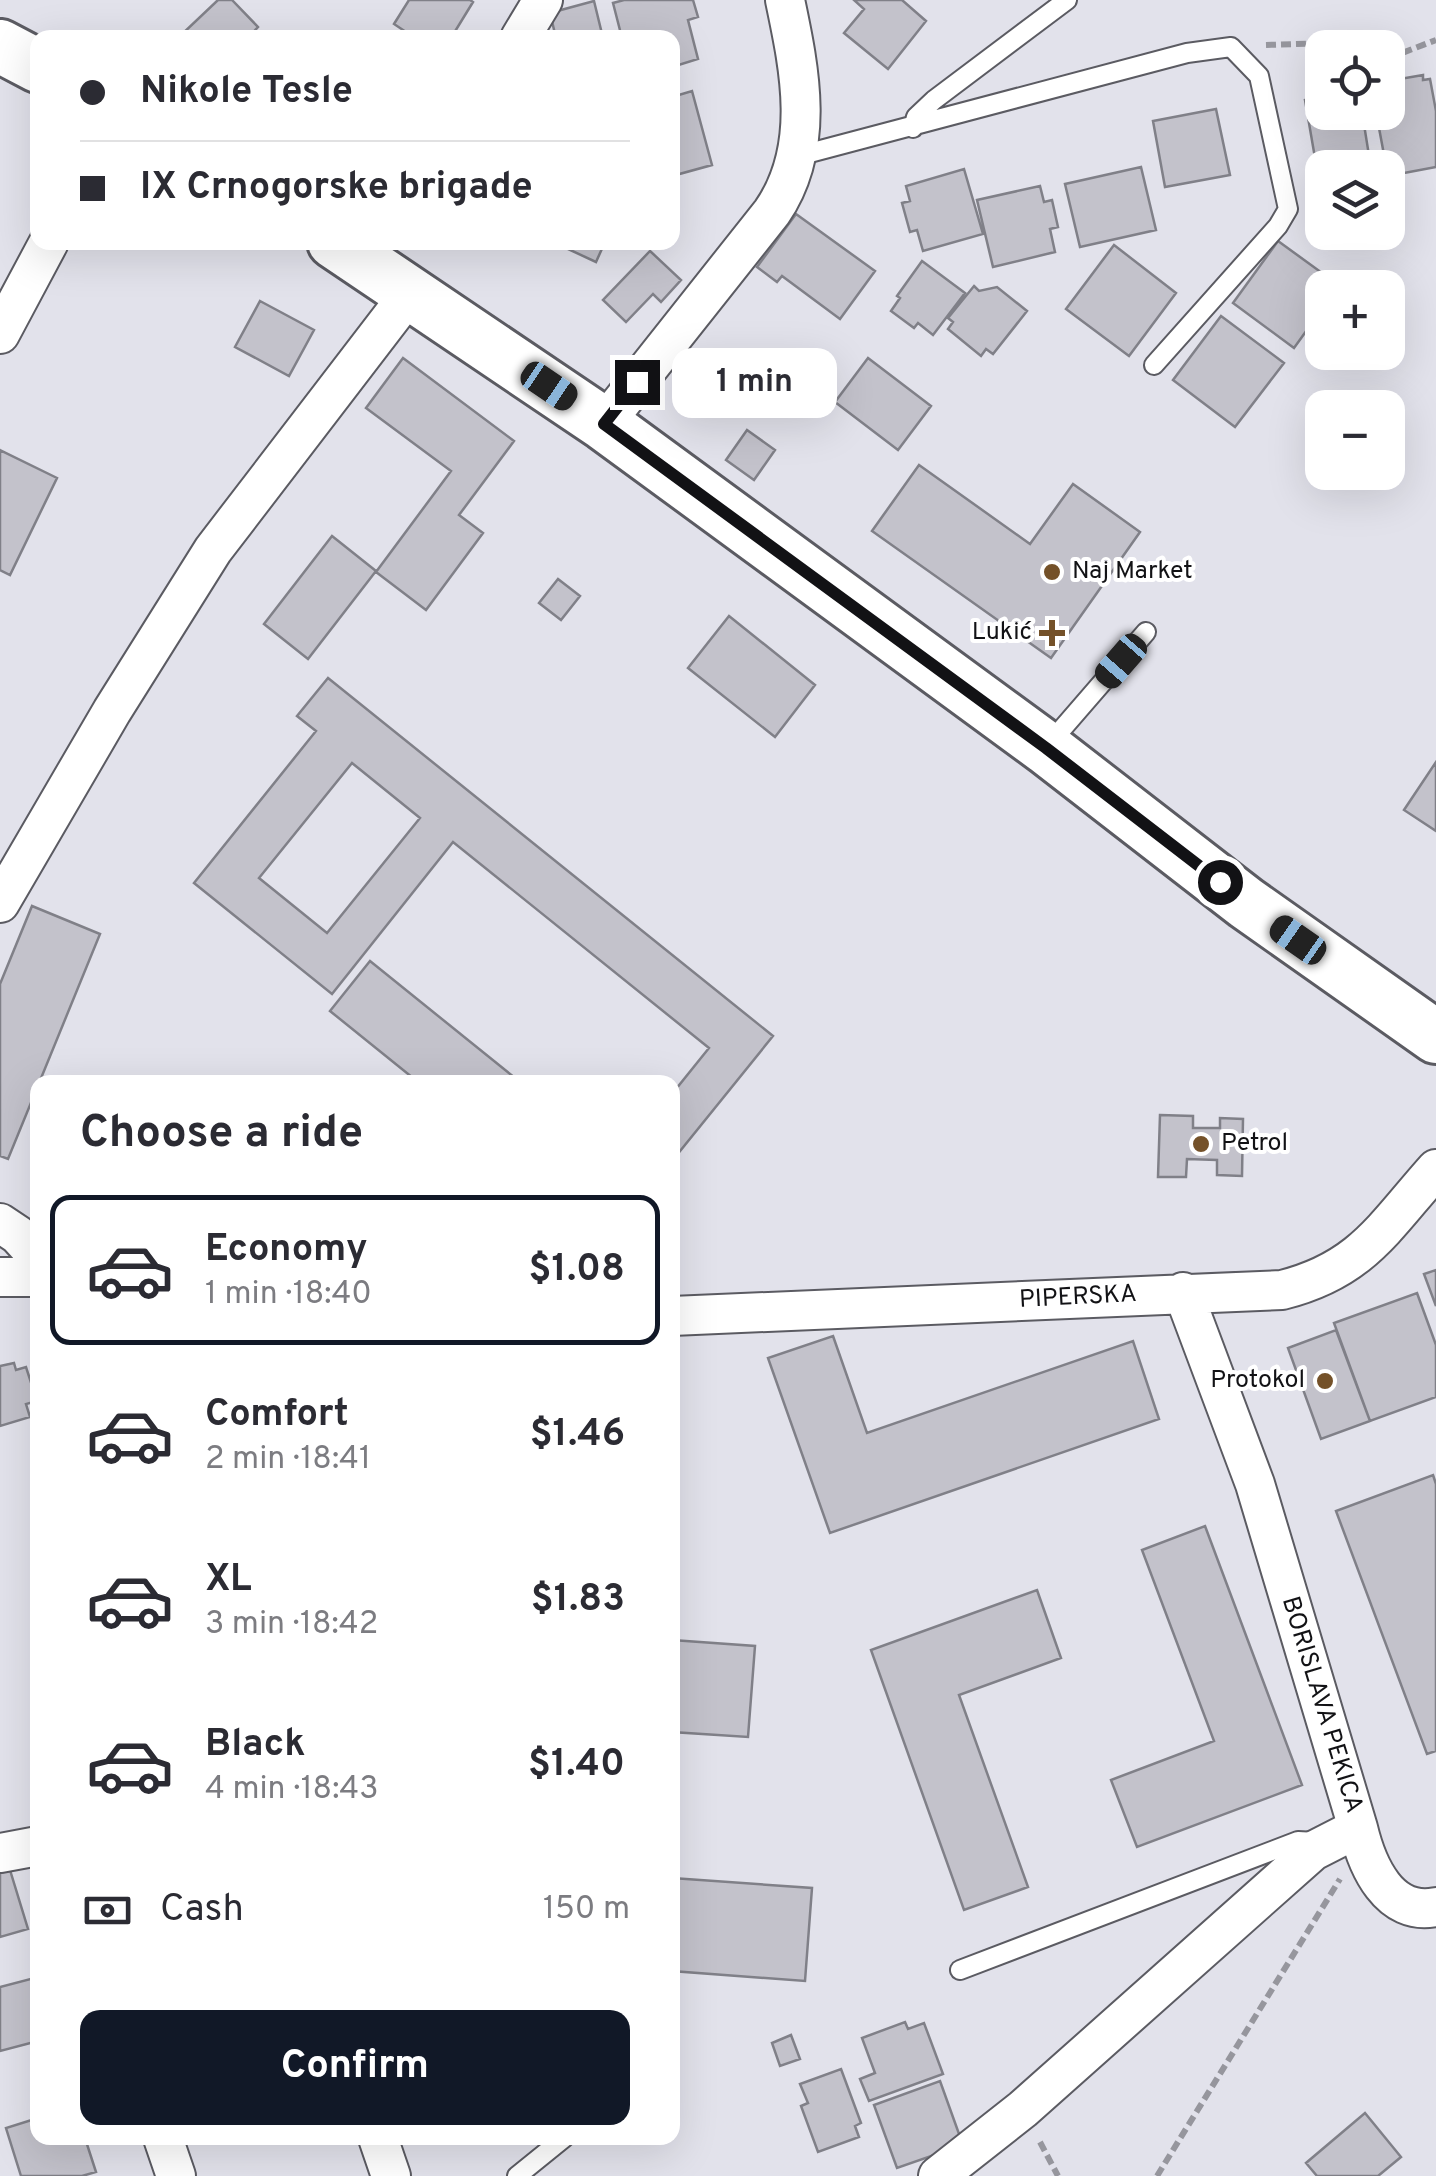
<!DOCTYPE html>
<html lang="en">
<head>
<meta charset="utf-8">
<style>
  :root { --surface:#fff; --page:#f7f7f7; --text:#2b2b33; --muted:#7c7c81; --line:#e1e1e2; --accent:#111827 }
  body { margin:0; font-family:Overpass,sans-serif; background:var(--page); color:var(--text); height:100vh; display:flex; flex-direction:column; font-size:38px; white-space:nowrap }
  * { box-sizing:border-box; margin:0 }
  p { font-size:32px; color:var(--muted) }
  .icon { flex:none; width:55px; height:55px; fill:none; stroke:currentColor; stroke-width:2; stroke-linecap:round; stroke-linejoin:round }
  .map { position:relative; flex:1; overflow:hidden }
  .sheet { position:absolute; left:30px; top:1075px; width:650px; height:1070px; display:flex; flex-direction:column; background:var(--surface); border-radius:20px; box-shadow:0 10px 40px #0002 }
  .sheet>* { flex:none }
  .guide { position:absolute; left:30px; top:30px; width:650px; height:220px; border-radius:20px; box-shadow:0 10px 40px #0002; display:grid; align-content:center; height:220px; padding:0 50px; background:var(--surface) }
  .fabs { position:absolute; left:1305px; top:30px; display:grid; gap:20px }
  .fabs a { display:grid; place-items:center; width:100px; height:100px; border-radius:20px; background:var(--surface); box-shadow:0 10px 40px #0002; font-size:50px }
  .end { position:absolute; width:45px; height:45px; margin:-22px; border:12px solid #121215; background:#fff; box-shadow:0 0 0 5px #fff }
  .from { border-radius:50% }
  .bubble { position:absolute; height:70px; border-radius:20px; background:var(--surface); box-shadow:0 10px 40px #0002; font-size:32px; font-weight:700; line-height:70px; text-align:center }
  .car { position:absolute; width:30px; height:60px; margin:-30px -15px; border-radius:12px; box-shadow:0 0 8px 2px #0007; background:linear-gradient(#222 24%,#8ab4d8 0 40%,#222 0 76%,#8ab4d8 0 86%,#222 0) }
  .guide b { display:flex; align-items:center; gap:35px; height:95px; font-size:38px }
  .guide b+b { border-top:2px solid var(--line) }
  .guide i { width:25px; height:25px; background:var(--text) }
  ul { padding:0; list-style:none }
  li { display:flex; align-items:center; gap:30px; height:150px; margin:0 20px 15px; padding:0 30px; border:5px solid transparent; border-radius:20px }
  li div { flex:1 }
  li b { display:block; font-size:38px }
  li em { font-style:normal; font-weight:700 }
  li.active { border-color:var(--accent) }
  li>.icon { width:90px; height:90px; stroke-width:1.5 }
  h2 { padding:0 50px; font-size:45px; line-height:120px }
  .pay { display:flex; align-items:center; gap:25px; height:110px; padding:0 50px; font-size:38px }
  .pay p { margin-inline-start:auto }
  .cta { display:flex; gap:20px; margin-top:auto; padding:20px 50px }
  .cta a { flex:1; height:115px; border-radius:20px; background:var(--accent); color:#fff; font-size:40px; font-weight:700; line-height:115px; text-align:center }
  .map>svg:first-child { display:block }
</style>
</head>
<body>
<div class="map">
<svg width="1436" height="2176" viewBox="0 0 1436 2176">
  <rect width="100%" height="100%" fill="#e2e2eb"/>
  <path fill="#c3c2cb" stroke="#808088" stroke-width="2.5" fill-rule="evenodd" d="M218,0H232L258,27L248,38H182L180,36Z
    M409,0H470L473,2L451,38H415L394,24Z
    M624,0H693L698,17L688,20L698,59L672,67V38H622L613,3Z
    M854,0H902L926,21L888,69L844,33L864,9Z
    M594,1L603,38H556L550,13Z
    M1423,75V80L1430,79L1436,111V167L1388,176L1376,112H1388V81Z
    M692,91L712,165L672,176V97Z
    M1322,97V112H1362L1371,168H1322V186L1320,187L1305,100Z
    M1216,109L1230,175L1165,187L1153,121Z
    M1141,167L1156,230L1080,247L1065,184Z
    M964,169L983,234L923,251L917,230L910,232L902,203L910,201L906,186Z
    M1040,186L1044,202L1052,200L1058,227L1050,229L1055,252L993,267L977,200Z
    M796,214L875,271L840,319L782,276L777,282L757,267Z
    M1278,241L1340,286L1322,288V309L1294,348L1233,303Z
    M553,242H605L596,262Z
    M1114,245L1176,293L1129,356L1066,309Z
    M650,251L681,280L661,302L653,294L626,322L603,300Z
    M922,261L965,293L933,335L918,323L914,328L891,311L900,298L897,296Z
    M974,286L979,291L997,287L1027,311L993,354L986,349L981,356L948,329L953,322L948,318Z
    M260,301L314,330L289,376L235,347Z
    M1221,316L1284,363L1235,427L1173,380Z
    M403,358L514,441L459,515L483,533L426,610L376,572L451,471L366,408Z
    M868,358L931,406L898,450L835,402Z
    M747,430L775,450L754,480L726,460Z
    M0,450L57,478L10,575L0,570Z
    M919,465L1030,544L1073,484L1140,532L1051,658L872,531Z
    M332,536L376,571L308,659L264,624Z
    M558,579L580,596L561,620L539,603Z
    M729,616L815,685L775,737L688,668Z
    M328,678L773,1036L672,1161V1094L709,1048L453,842L332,994L194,883L316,731L297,716ZM352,763L420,818L327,933L259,878Z
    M1436,762V831L1404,810Z
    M32,906L100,934L8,1159L0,1156V984Z
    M370,961L520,1082H418L330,1011Z
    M1160,1115L1193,1116V1128H1220V1118L1243,1119L1242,1176L1217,1175V1160L1187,1159L1186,1177H1158Z
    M1436,1270V1306L1424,1274Z
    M1417,1293L1436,1345V1397L1370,1421L1334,1323Z
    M1336,1330L1370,1421L1321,1439L1288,1348Z
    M833,1336L867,1433L1133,1341L1159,1419L830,1533L768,1358Z
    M14,1363L16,1370L26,1367L37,1401L26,1404L30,1417L0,1426V1366Z
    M1433,1475L1436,1484V1751L1427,1754L1336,1511Z
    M1205,1526L1302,1785L1137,1847L1111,1780L1214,1741L1142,1550Z
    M1037,1590L1061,1658L959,1695L1028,1887L964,1910L871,1650Z
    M672,1640L755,1646L748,1737L672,1732Z
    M10,1870L28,1929L0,1937V1873Z
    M672,1878L812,1888L805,1981L672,1971Z
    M38,1977V2041L0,2051V1987Z
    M905,2022L908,2029L924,2023L943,2074L869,2101L860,2079L875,2073L862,2038Z
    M791,2035L800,2059L780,2066L772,2043Z
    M841,2069L861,2123L855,2126L859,2137L818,2152L801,2106L808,2103L800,2084Z
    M940,2081L963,2145L897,2168L874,2105Z
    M1365,2113L1401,2157L1378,2176H1317L1306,2163Z
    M38,2118V2138H85L96,2172L82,2176H21L6,2128Z"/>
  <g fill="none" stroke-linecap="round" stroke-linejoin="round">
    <defs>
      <path id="lane" d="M913,128L916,117L934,100L1067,0
        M798,156L1187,53L1231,47L1259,76L1288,209L1278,226L1154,365
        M1049,744L1146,632
        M960,1970L1298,1841L1316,1842
        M517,2176L564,2138"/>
      <path id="street" d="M520,38L543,0
        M0,334L49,242
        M604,424L772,212C816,148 800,71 785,0
        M0,903L112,711L213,550L410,293
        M0,1223L18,1235L38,1257
        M0,1277H38
        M672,1316L1282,1290C1362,1270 1384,1227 1436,1169
        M1358,1828C1367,1866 1389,1917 1436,1907
        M0,1853L38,1846
        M163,2138L176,2176
        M378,2138L391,2176
        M938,2176L1023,2109L1313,1851L1358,1828L1255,1484L1183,1292"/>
      <path id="secondary" d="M0,46L38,66
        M334,242L604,424L1046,748L1246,903L1436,1037"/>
    </defs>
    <use href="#lane" stroke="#5b5b62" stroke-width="22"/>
    <use href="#street" stroke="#5b5b62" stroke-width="42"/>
    <use href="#secondary" stroke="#5b5b62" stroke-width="58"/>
    <path stroke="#96969d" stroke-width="6" stroke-dasharray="10 5" stroke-linecap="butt" d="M1266,45L1358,42L1379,48
      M1388,49L1402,53L1436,40
      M1040,2142L1058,2176
      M1157,2176L1340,1879"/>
    <use href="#lane" stroke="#fff" stroke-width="18"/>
    <use href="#street" stroke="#fff" stroke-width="38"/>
    <use href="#secondary" stroke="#fff" stroke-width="52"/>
  </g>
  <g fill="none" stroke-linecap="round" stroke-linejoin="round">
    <path stroke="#121215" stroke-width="12" d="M637,382L604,424L1046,748L1220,882"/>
  </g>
  <g fill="#745129" stroke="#fff" stroke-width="4">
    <circle cx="1052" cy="572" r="10"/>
    <path d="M1047 618h10v10h10v10h-10v10h-10v-10h-10v-10h10z"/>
    <circle cx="1201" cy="1144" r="10"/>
    <circle cx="1325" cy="1381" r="10"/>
  </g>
  <g text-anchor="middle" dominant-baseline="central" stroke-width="8" stroke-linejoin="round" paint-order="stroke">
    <g font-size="25" fill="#121215" stroke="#fff" text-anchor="start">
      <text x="1072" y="572">Naj Market</text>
      <text x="1032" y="633" text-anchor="end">Lukić</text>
      <text x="1221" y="1144">Petrol</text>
      <text x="1305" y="1381" text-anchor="end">Protokol</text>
    </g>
    <g font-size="25" fill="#121215" stroke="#fff">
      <text transform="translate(1078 1298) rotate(-3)">PIPERSKA</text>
      <text transform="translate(1321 1705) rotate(73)">BORISLAVA PEKICA</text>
    </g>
  </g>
</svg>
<div class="fabs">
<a><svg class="icon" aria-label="locate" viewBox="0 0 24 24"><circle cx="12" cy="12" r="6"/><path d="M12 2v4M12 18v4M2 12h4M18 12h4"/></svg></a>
<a><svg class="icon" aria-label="layers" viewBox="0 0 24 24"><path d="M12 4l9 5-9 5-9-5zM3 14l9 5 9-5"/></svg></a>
<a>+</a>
<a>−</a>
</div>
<i class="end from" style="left:1220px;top:882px"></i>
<i class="end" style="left:637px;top:382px"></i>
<div class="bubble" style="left:672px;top:348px;width:165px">1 min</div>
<i class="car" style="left:549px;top:386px;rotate:124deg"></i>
<i class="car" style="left:1121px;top:661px;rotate:221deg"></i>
<i class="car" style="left:1298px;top:940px;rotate:305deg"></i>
<div class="guide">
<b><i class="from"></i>Nikole Tesle</b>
<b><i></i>IX Crnogorske brigade</b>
</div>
<section class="sheet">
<h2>Choose a ride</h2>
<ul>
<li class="active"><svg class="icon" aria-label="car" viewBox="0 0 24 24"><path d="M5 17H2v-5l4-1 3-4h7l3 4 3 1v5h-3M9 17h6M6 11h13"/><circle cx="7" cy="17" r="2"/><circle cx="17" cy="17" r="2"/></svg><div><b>Economy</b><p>1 min · 18:40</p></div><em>$1.08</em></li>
<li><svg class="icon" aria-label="car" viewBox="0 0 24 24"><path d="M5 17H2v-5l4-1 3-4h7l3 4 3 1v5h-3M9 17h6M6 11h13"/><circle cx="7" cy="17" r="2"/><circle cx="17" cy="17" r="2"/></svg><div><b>Comfort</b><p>2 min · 18:41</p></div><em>$1.46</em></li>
<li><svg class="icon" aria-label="car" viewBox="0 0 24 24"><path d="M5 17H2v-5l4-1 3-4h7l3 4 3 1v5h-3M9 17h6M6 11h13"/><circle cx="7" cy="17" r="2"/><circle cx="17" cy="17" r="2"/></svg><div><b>XL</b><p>3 min · 18:42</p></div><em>$1.83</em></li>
<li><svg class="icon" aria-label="car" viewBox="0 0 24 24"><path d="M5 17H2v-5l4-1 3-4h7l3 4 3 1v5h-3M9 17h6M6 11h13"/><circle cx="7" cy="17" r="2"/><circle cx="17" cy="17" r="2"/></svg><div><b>Black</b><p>4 min · 18:43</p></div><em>$1.40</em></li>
</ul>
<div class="pay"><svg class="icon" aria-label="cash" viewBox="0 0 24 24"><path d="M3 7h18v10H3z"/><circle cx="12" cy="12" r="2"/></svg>Cash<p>150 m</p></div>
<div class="cta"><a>Confirm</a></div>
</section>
</div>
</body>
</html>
